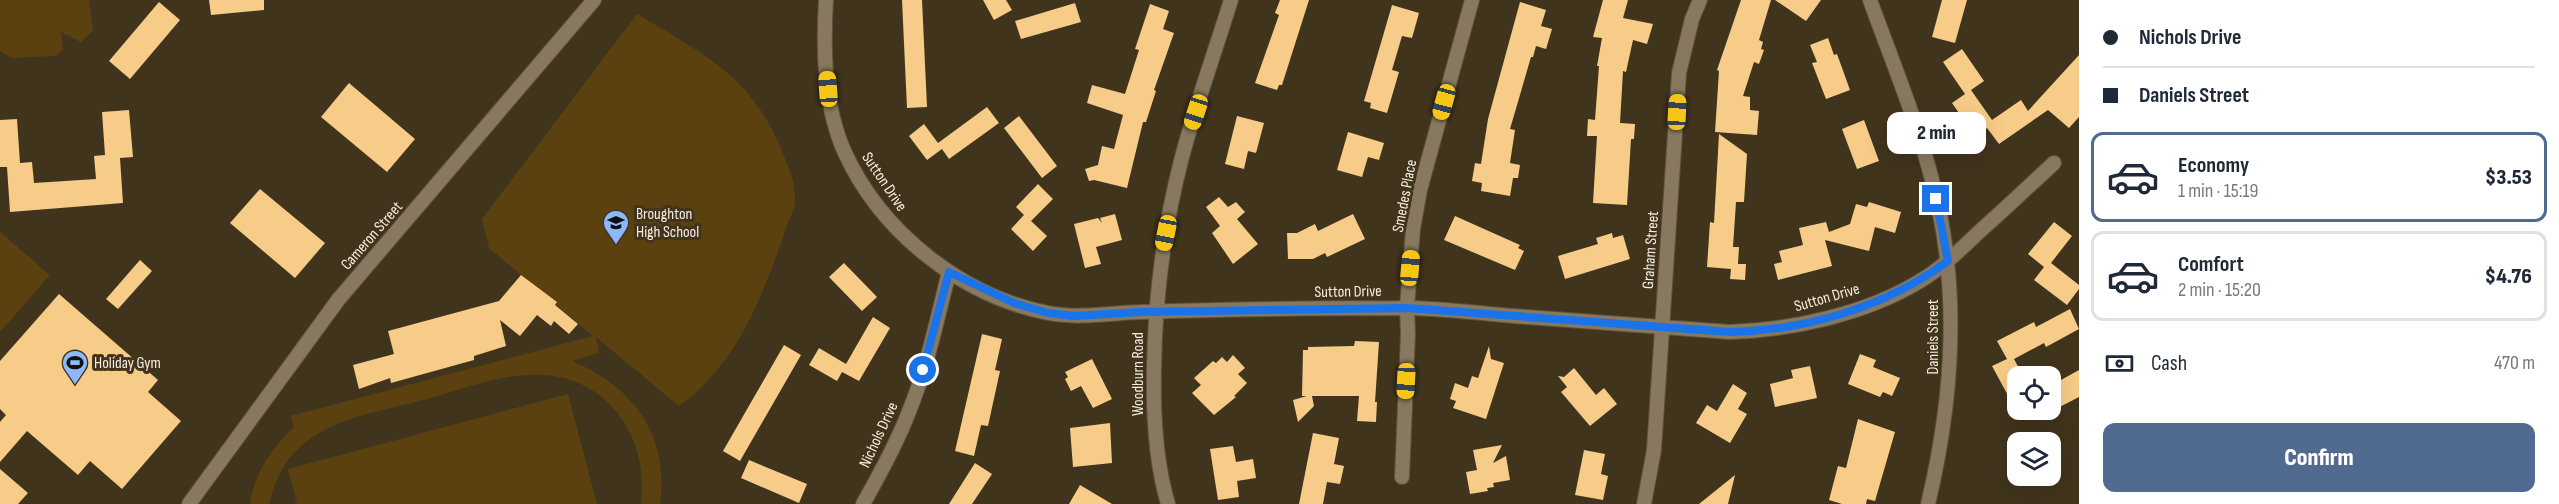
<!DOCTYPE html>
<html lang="en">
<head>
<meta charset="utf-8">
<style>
  :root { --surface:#fff; --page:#f2f2f3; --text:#1f2937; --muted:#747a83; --line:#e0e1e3; --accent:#506a90 }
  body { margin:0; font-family:"Sofia Sans Condensed",sans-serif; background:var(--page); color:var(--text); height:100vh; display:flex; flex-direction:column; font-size:22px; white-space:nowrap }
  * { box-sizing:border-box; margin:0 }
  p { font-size:20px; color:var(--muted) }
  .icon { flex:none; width:33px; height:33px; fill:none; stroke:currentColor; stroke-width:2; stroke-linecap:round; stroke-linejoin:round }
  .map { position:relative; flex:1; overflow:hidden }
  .sheet { display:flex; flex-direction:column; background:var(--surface); width:480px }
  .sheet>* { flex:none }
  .banner { display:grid; align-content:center; height:132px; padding:0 24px; background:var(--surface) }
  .fabs { position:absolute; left:2007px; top:366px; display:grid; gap:12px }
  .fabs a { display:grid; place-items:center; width:54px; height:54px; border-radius:12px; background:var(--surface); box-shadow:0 6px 24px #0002; font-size:30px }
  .end { position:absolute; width:27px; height:27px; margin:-14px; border:8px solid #1a73e8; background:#fff; box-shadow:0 0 0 3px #fff }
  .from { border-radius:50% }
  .bubble { position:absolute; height:42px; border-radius:12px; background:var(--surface); box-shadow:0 6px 24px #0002; font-size:20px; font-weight:800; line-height:42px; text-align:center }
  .car { position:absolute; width:18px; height:36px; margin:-18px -9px; border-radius:8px; box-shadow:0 0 4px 2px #0007; background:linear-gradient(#f5c518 24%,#345 0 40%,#f5c518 0 76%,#345 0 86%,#f5c518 0) }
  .banner b { display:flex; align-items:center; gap:21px; height:57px; font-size:22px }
  .banner b+b { border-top:2px solid var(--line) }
  .banner i { width:15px; height:15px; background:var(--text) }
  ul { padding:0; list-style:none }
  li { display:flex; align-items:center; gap:18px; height:90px; margin:0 12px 9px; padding:0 12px; border:3px solid var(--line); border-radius:12px }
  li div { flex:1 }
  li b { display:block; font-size:22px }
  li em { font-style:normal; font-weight:800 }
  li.selected { border-color:var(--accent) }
  li>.icon { width:54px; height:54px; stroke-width:1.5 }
  .pay { display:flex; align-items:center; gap:15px; height:66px; padding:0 24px; font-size:22px }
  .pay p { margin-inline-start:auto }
  .button { display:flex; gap:12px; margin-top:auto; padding:12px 24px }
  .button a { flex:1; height:69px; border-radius:12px; background:var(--accent); color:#fff; font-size:24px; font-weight:800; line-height:69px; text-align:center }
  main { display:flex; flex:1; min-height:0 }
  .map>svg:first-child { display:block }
</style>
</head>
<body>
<main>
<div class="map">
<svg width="2079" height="504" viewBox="0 0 2079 504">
  <rect width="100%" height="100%" fill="#41341d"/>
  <path fill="#5b4110" d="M0,0H89L93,31L81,42L61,32L63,49L56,56L11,58L0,51Z
    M637,14C702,53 752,76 782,151C788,167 796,183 795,200C795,208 790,218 787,225C780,247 772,269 763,290C745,334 719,378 679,406L596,337L599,353L572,361C634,387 669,435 660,504H641C650,440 609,376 540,375C500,373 458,391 420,401C381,411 337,417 305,443C285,458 275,480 269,504H250C254,474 272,447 294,427L291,416L593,336L489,248L482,219Z
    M0,232L50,275L0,332Z
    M568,394L597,504H297L288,469Z"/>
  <path fill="#f7cc88" d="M209,0H264V10L211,15Z
    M902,0H922L927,107L907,108Z
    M983,0H1006L1012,10L994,20Z
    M1280,0H1309L1282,85H1279L1277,90L1255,83L1279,15L1275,13Z
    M1603,0H1628L1623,18L1653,24L1647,44L1633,40L1626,72L1623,71L1620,123L1635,124L1634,139H1631L1627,205L1593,203L1597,136H1587L1588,119L1595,120L1599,66H1597L1602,38L1593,37Z
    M1741,0H1771L1759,40L1763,42L1761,49L1764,50L1759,64L1754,62L1743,96L1750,97V110L1759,111L1757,135L1715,132L1719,71L1717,70Z
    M1775,0H1821L1806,21Z
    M1942,0H1967L1955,43L1932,37Z
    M159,2L180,20L130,79L109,61Z
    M1520,2L1546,10L1541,26L1552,29L1546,49L1536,46L1533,57H1531L1510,129L1515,130L1510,163L1520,165L1518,178H1513L1510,196L1481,191L1482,183L1472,181L1475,163L1481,164L1488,119Z
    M1075,3L1081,22L1021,39L1015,21Z
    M1150,4L1169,11L1163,29L1174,33L1154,90L1156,91L1146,122H1143L1127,188L1094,180L1089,181L1085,169L1098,165L1102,146L1114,149L1123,115L1087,103L1092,85L1125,94L1139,50L1135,49Z
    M1392,5L1419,13L1412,38L1402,36L1392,70L1399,72L1387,113L1370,108L1371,103L1364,101Z
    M1828,38L1834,55L1837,54L1850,90L1826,99L1812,63L1817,62L1810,45Z
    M1962,49L1984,81L1971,90L1992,120L2021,100L2028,111L2079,55V117L2069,128L2048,110L1999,144L1987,128L1975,136L1952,103L1965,94L1943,62Z
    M349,83L415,139L387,172L321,117Z
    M987,107L999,123L949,159L942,149L927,160L909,136L924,124L938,143Z
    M129,110L133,157L120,158L123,203L10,212L7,167H0V120L17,119L20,163L32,162L34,183L96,179L94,156L105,155L102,112Z
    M1019,116L1057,166L1042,178L1004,128Z
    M1237,116L1264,123L1256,153L1248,151L1244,169L1225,164Z
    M1864,120L1879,161L1857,169L1842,129Z
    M1348,132L1384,143L1379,160L1368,157L1362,177L1337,170Z
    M1719,134L1747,154L1744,202H1736L1733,247H1739L1738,264H1746L1745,280L1730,279L1731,269L1707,267L1710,222L1714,223Z
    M1038,184L1053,199L1031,221L1047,236L1033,251L1011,229L1024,215L1016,207Z
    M260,189L325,243L295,278L230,223Z
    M1219,197L1228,207L1236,202L1245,212L1237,219L1258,244L1233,264L1212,233L1220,226L1206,207Z
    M1869,202L1901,212L1895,233L1875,227L1869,251L1825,240L1832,266L1778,280L1774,264L1782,262L1779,251L1803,245L1799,228L1826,222L1829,232L1850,224L1856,204L1867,207Z
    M1115,214L1122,240L1096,247L1101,264L1085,268L1074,224L1098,218L1102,223L1100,218Z
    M1353,214L1365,239L1327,257L1325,253L1313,259H1288L1287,233H1297L1315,224L1318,231Z
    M1455,216L1520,245L1518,248L1524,251L1515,270L1444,240Z
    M2054,222L2072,236L2051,263L2079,285V289L2067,305L2034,280L2044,267L2028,254Z
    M1612,233L1613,238L1623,235L1630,259L1565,279L1558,256L1598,244L1596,238Z
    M140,260L152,271L118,309L106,299Z
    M844,263L877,297L862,311L829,277Z
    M521,275L557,302L555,305L578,324L569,334L554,321L551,326L537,315L520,336L500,320L506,346L474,356V360L391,383L390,378L359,389L353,365L394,354L388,331L499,301Z
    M59,294L158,380L148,392L181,421L122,489L90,461L78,475L27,431L0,462V422L6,415L0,409V361Z
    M2070,309L2079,329L2046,347L2044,343L2014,359L2023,376H2018V414L1992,366L2007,359L1997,341L2034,322L2036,327Z
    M873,317L890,328L859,381L842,372L837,381L809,365L819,348L846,364Z
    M982,334L1002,339L995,370L1000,371L988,426L981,425L974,456L955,451Z
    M1355,341L1379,342L1375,402H1377L1376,422L1357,421L1359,396H1312L1314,406L1298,422L1293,400L1307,396H1302L1303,350H1308V347L1354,346Z
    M784,345L801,355L740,461L723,451Z
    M1489,346L1491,359L1504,363L1486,419L1453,408L1456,401L1450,399L1455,383L1468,388L1472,376L1478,378Z
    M1860,354L1876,360L1873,367L1900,378L1892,396L1883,392L1880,397L1848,384Z
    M1233,355L1245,368L1238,374L1247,383L1234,396L1236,397L1214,415L1192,393L1201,385L1194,378L1213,361L1216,363L1222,357L1227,362Z
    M1092,359L1112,399L1093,408L1081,386L1071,391L1065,379L1068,377L1065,372Z
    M1810,366L1817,398L1775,407L1770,384L1793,378L1791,370Z
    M1574,368L1596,395L1604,388L1617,404L1590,426L1561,392L1567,387L1558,376L1564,377Z
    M2079,370V397L2050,412V386Z
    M1733,384L1747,393L1738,409L1747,414L1730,443L1696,423L1707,405L1717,411Z
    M1858,419L1895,432L1875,501L1867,499L1866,504H1842L1829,500L1838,466L1846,468Z
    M1110,423L1112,463L1073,467L1070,428Z
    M1313,433L1339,438L1334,464L1344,466L1340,484L1327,482L1323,504H1299Z
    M1502,445L1493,463L1506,456L1510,480L1493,483L1494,487L1487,488L1488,491L1470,494L1466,472L1477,470L1473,450Z
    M1233,446L1236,462L1253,459L1256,478L1237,481L1239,497L1218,500L1210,449Z
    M1584,450L1605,454L1601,474L1608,476L1603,500L1575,495Z
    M749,460L807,484L799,503L741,478Z
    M975,463L992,474L972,504H949Z
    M0,469L28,493L18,504H0Z
    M1735,475L1728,504H1699Z
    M1080,485L1112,504H1069Z"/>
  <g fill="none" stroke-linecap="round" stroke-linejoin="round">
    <defs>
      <path id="street" d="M826,0C823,50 824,107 845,153C882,233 962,296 1048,313C1079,319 1110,313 1142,312C1229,309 1316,308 1403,308C1440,308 1477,313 1514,316C1586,321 1658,326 1730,332C1792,330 1866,314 1920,281C1942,268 1961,249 1980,231C2005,209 2029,186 2054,163
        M1870,0C1891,58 1915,116 1931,176C1961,285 1954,395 1928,504
        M1402,477L1408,334L1407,308L1413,229L1420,190L1472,0
        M189,504L338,300L594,0
        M863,504C880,474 896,445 908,414C927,368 937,320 949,272
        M1168,504C1155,460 1153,414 1154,369C1155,297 1164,226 1182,157C1196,104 1215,52 1231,0
        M1644,504L1654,450L1679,73L1692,19L1700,0"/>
    </defs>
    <use href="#street" stroke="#5e523e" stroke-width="16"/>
    <use href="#street" stroke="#887860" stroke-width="14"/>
  </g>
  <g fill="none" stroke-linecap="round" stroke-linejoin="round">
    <path stroke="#1a73e8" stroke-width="8" d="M923,370L949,272L1014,303L1048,313L1074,316L1140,312L1407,308L1730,332C1808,330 1885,307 1948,261L1936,199"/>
  </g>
  <defs>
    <symbol id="school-pin" viewBox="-11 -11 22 30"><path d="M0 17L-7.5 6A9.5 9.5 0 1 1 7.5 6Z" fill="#8cb9fc" stroke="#41341d"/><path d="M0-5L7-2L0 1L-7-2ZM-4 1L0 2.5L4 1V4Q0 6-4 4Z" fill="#111"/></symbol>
    <symbol id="stadium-pin" viewBox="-11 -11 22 30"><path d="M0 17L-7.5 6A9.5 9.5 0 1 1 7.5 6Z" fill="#8cb9fc" stroke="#41341d"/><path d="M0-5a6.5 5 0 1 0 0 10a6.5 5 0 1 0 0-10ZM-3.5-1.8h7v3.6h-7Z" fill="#111"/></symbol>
  </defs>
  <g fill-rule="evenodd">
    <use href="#school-pin" x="601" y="208" width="30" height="40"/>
    <use href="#stadium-pin" x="60" y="348" width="30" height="40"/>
  </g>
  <g text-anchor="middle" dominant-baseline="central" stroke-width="6" stroke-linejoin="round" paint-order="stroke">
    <g font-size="16" fill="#f6ede0" stroke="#41341d">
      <text transform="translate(884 182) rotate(56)">Sutton Drive</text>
      <text transform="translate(1405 196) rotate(-79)">Smedes Place</text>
      <text transform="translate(372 236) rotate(-49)">Cameron Street</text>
      <text transform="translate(1651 250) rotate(-86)">Graham Street</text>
      <text transform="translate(1348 292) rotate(-1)">Sutton Drive</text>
      <text transform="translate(1827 298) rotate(-16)">Sutton Drive</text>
      <text transform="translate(1933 337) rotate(-90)">Daniels Street</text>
      <text transform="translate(1138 374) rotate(-90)">Woodburn Road</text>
      <text transform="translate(879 435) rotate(-65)">Nichols Drive</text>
    </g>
    <g font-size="16" fill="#f6ede0" stroke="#41341d" text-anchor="start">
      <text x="636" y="214">Broughton<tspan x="636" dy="18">High School</tspan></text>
      <text x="94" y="363">Holiday Gym</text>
    </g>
  </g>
</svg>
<div class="fabs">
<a><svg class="icon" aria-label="locate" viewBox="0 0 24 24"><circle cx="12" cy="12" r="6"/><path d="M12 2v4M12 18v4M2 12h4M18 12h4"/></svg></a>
<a><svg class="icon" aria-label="layers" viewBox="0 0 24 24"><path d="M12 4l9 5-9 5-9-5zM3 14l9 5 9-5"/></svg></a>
</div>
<i class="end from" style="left:923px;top:370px"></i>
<i class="end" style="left:1936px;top:199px"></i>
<div class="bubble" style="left:1887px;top:112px;width:99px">2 min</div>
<i class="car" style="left:828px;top:89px;rotate:356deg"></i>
<i class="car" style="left:1444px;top:102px;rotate:195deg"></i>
<i class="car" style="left:1196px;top:112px;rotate:198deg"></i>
<i class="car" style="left:1677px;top:112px;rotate:3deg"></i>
<i class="car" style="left:1166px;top:233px;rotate:191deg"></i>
<i class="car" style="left:1410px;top:268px;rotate:5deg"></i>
<i class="car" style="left:1406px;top:381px;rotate:183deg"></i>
</div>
<section class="sheet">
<div class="banner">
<b><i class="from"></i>Nichols Drive</b>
<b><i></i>Daniels Street</b>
</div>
<ul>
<li class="selected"><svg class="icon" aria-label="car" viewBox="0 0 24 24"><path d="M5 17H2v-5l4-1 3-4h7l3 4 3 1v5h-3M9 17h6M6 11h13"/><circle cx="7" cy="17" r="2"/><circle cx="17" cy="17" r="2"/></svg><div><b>Economy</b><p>1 min · 15:19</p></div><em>$3.53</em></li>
<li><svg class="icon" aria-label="car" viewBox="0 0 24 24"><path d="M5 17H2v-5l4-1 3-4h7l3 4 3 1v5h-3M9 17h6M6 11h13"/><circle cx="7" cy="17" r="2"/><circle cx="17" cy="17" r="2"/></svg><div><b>Comfort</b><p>2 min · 15:20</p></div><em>$4.76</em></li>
</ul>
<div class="pay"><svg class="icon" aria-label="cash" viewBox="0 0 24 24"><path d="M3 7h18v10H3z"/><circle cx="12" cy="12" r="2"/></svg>Cash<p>470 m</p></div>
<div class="button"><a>Confirm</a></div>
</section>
</main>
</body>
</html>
